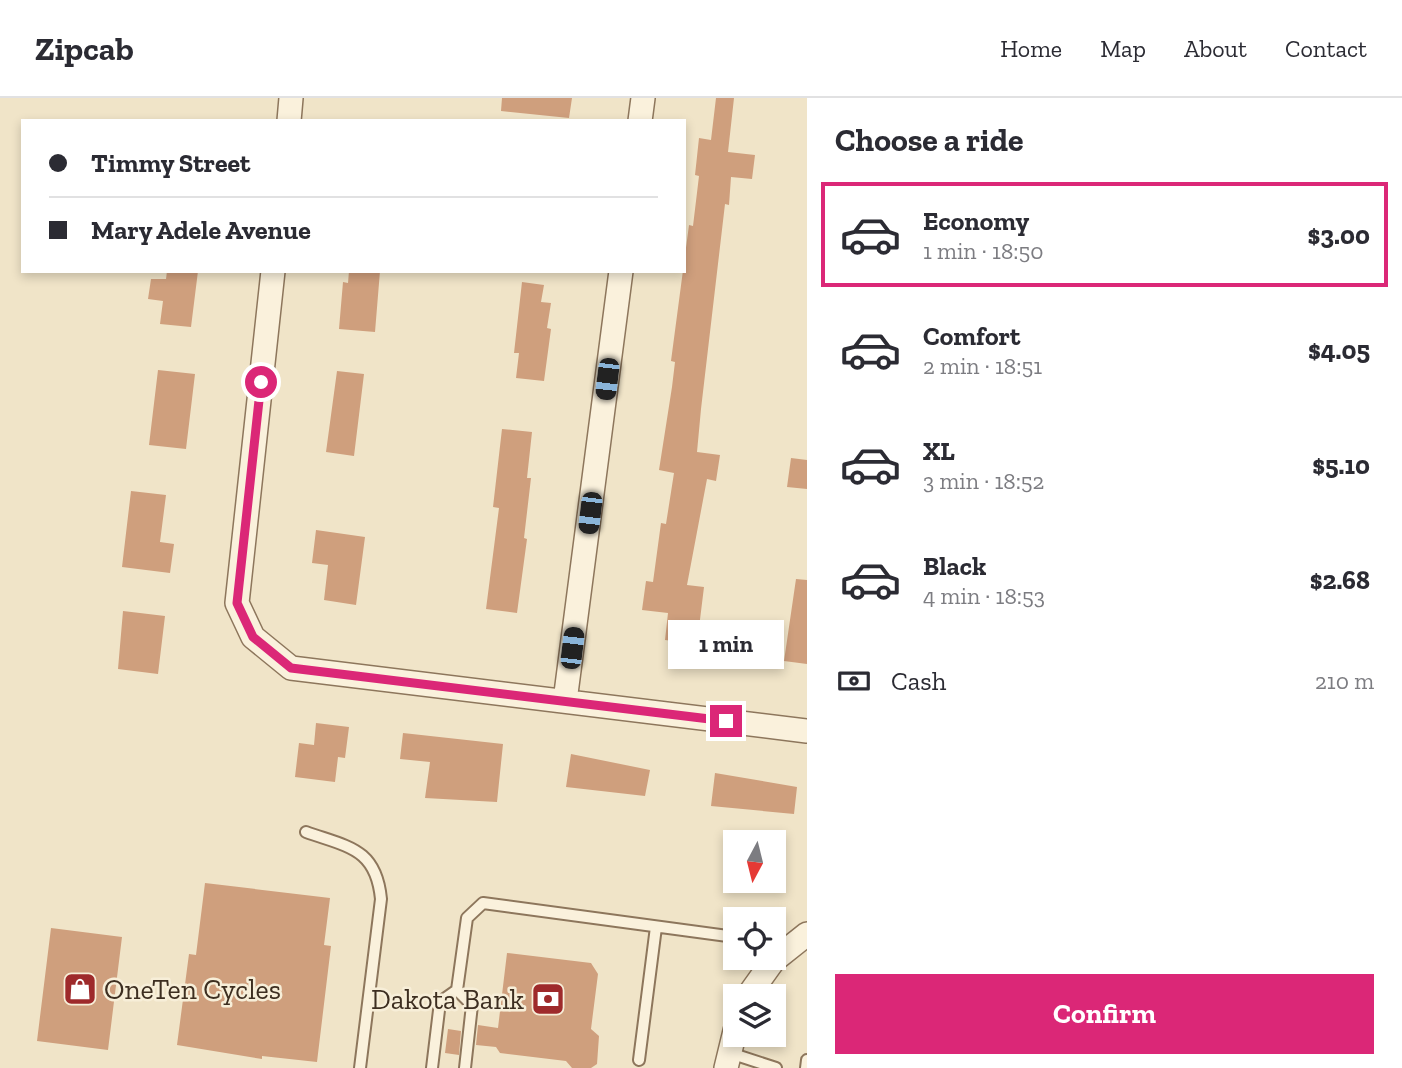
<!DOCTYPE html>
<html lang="en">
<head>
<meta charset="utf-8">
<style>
  :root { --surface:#fff; --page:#f2f2f3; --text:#2b2b33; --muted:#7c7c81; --line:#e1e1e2; --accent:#db2777 }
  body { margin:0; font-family:"Zilla Slab",serif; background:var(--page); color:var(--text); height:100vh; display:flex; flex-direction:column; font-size:26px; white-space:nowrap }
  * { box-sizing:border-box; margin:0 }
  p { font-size:23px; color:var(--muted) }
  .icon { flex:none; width:38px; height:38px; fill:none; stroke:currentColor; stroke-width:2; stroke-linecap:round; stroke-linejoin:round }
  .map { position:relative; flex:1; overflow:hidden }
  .side { display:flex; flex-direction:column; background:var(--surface); width:595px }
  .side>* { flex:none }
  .hud { position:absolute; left:21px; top:21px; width:665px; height:154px; border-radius:0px; box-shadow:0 4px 10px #0003; display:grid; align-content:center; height:154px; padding:0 28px; background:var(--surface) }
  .needle { width:46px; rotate:187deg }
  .controls { position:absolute; left:723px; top:732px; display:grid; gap:14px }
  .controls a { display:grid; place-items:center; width:63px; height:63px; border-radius:0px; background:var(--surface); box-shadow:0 4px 10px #0003; font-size:35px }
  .end { position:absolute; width:32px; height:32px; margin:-16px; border:9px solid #db2777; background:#fff; box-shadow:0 0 0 4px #fff }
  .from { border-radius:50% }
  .bubble { position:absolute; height:49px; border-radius:0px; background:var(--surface); box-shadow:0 4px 10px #0003; font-size:23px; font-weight:700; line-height:49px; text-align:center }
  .car { position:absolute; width:21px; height:42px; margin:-21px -10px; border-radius:9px; box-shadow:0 0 5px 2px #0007; background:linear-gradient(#222 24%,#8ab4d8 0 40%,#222 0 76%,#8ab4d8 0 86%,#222 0) }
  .hud b { display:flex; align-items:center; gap:24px; height:66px; font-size:26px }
  .hud b+b { border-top:2px solid var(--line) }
  .hud i { width:18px; height:18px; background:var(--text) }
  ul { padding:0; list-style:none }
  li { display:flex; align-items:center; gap:21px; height:105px; margin:0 14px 10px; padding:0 14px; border:4px solid transparent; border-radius:0px }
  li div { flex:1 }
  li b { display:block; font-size:26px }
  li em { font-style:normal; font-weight:700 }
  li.selected { border-color:var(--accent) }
  li>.icon { width:63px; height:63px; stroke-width:1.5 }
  h2 { padding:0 28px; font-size:32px; line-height:84px }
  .pay { display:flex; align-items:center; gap:18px; height:77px; padding:0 28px; font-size:26px }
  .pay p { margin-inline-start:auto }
  .action { display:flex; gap:14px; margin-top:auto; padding:14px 28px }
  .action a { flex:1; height:80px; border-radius:0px; background:var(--accent); color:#fff; font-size:28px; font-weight:700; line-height:80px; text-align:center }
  header { display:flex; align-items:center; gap:42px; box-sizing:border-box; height:98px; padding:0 35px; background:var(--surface); border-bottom:2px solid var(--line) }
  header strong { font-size:33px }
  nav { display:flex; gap:38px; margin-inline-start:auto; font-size:24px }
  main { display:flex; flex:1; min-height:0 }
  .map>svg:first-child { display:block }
</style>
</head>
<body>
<header>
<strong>Zipcab</strong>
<nav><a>Home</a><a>Map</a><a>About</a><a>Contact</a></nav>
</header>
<main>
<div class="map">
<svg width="807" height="970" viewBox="0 0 807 970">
  <rect width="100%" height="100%" fill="#f0e4c8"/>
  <path fill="#cf9f7d" d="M502,0H572L569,20L501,13Z
    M716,0H734L728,54L755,57L752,81L731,79L729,107L725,106L701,311L697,354L720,357L716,383L707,381L687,487L704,489L697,546L665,542L668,515L642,512L646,483L653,484L661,425L666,426L674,375L659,372L672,289L675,264L671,263L689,127L693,128L699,78L695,77L699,40L711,42Z
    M167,173H198L191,229L160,226L163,203L148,201L151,181H166Z
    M349,173H380L375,234L339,231L343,184L348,185Z
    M522,184L544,187L541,204L551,205L547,230L551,231L544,283L516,280L519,255H514Z
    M158,272L195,276L186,351L149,347Z
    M337,273L364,276L354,358L326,354Z
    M502,331L532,334L527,380H531L524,440L527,441L517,515L486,511L499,410L493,409Z
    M791,360L807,362V391L787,389Z
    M131,393L166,397L160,444L174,446L170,475L122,469Z
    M316,432L365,439L356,507L324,502L328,467L312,465Z
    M796,481L807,482V566L784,563Z
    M123,513L165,518L158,576L118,571Z
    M316,625L349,629L345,660L338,659L335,684L295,679L299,645L314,647Z
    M403,635L503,646L497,704L425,700L430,664L400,661Z
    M571,656L650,672L645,698L566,689Z
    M715,675L797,689L794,716L711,708Z
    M205,785L330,800L324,847L331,848L317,964L262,958V961L177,947L189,856L196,857Z
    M51,830L122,839L108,952L37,943Z
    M507,855L591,865L598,876L591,931L599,938L597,966L591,970H572L566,963L500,955L496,949L476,947L478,927L498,930Z
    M448,931L461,933L459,957L445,955Z"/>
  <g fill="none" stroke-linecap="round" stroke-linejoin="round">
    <defs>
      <path id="service" d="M306,734C348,749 376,750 381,801L360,970
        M457,892L472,907L465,970
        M730,955L776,970
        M639,962L656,829
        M432,970L440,904L457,892L467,820L483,805L735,839
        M806,970L807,962"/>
      <path id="minor" d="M289,23L291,0
        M640,23L643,0
        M273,173L237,505L253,539L291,570L807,633
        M565,603L621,173
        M748,898L773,863L807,836
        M726,970L735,933"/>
    </defs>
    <use href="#service" stroke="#8d765c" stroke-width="14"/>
    <use href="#minor" stroke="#8d765c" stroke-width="26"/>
    <use href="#service" stroke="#faf1dc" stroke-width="10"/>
    <use href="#minor" stroke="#faf1dc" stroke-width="23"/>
  </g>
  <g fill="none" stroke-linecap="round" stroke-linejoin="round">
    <path stroke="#db2777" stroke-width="9" d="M261,284L237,505L253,539L291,570L726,623"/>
  </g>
  <defs>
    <symbol id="shop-square" viewBox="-11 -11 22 22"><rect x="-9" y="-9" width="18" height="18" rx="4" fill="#9e2a2b" stroke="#f7eed8"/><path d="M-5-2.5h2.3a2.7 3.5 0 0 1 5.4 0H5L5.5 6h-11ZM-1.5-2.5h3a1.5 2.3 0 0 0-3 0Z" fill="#fff"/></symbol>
    <symbol id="bank-square" viewBox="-11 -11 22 22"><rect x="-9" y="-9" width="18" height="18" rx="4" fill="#9e2a2b" stroke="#f7eed8"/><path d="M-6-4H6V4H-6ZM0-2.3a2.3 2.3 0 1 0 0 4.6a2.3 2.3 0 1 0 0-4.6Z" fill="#fff"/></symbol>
  </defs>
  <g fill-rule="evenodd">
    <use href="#shop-square" x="61" y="872" width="38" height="38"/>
    <use href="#bank-square" x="529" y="882" width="38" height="38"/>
  </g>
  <g text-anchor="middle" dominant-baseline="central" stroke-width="5" stroke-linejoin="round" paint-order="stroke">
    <g font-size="28" fill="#3d2e20" stroke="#f7eed8" text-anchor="start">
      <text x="104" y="891">OneTen Cycles</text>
      <text x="524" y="901" text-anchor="end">Dakota Bank</text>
    </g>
  </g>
</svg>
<div class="controls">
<a><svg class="needle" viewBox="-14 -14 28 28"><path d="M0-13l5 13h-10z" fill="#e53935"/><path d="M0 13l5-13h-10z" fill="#7c7c81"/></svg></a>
<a><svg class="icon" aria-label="locate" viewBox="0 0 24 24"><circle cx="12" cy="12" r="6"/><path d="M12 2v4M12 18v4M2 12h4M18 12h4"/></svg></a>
<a><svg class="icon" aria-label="layers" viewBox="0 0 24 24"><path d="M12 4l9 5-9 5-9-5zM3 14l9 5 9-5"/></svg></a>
</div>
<i class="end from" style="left:261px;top:284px"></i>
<i class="end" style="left:726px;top:623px"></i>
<div class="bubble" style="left:668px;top:522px;width:116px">1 min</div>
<i class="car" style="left:607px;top:281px;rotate:187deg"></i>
<i class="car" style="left:590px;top:415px;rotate:187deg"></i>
<i class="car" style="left:572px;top:550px;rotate:7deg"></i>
<div class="hud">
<b><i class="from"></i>Timmy Street</b>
<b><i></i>Mary Adele Avenue</b>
</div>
</div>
<section class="side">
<h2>Choose a ride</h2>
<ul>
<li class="selected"><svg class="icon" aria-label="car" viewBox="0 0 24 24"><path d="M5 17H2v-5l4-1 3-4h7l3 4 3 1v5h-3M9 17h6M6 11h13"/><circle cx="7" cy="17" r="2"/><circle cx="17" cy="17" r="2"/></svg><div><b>Economy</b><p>1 min · 18:50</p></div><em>$3.00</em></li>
<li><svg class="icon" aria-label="car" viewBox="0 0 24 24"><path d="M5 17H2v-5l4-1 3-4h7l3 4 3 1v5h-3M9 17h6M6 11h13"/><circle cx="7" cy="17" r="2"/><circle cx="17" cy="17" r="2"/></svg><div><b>Comfort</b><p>2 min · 18:51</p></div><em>$4.05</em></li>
<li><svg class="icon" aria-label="car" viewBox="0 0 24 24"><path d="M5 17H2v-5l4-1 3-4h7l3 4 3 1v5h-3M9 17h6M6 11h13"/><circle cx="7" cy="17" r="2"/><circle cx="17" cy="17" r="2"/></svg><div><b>XL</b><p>3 min · 18:52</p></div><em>$5.10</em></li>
<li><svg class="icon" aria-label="car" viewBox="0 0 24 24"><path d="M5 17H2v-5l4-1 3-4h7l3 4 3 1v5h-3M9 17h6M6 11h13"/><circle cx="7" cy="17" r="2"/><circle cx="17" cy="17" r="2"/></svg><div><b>Black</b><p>4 min · 18:53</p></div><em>$2.68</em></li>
</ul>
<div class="pay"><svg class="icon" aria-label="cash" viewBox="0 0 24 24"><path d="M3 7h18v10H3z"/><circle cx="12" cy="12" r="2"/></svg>Cash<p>210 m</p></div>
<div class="action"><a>Confirm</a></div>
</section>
</main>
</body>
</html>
